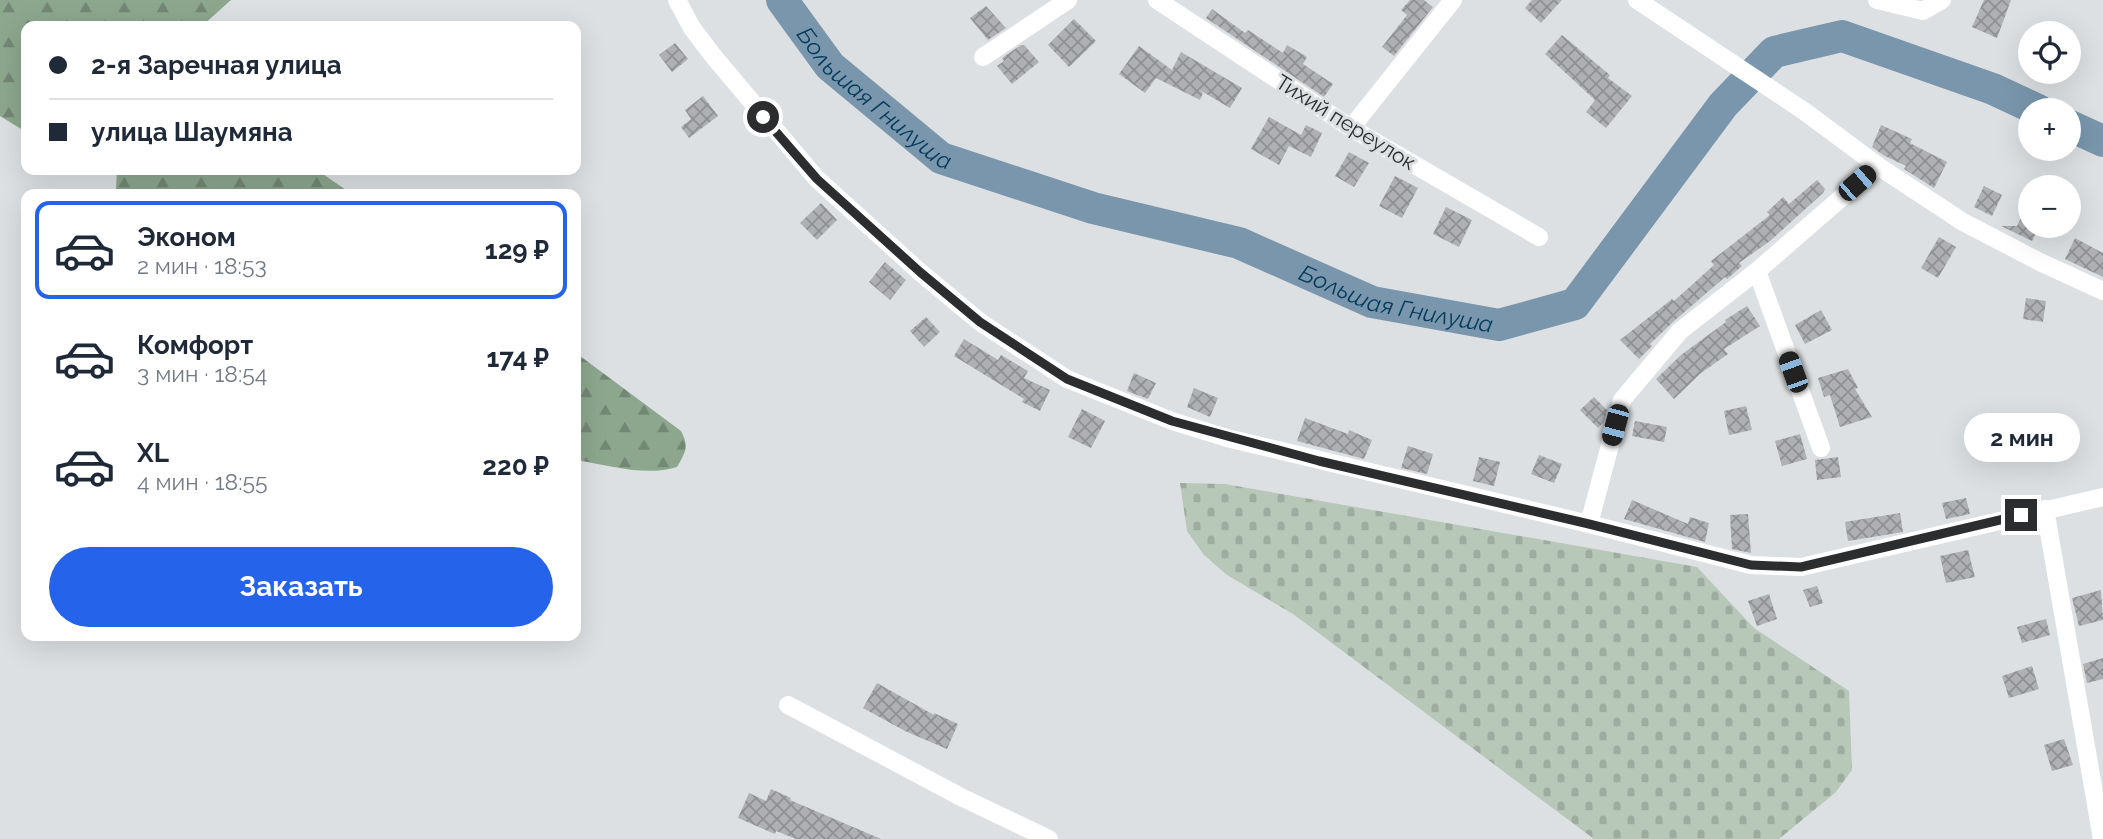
<!DOCTYPE html>
<html lang="ru">
<head>
<meta charset="utf-8">
<style>
  :root { --surface:#fff; --page:#f2f2f3; --text:#1f2937; --muted:#747a83; --line:#e0e1e3; --accent:#2563eb }
  body { margin:0; font-family:Raleway,sans-serif; background:var(--page); color:var(--text); height:100vh; display:flex; flex-direction:column; font-size:26px; white-space:nowrap }
  * { box-sizing:border-box; margin:0 }
  p { font-size:23px; color:var(--muted) }
  .icon { flex:none; width:38px; height:38px; fill:none; stroke:currentColor; stroke-width:2; stroke-linecap:round; stroke-linejoin:round }
  .map { position:relative; flex:1; overflow:hidden }
  .details { position:absolute; left:21px; top:189px; width:560px; height:452px; display:flex; flex-direction:column; background:var(--surface); border-radius:14px; box-shadow:0 7px 28px #0002 }
  .details>* { flex:none }
  .hud { position:absolute; left:21px; top:21px; width:560px; height:154px; border-radius:14px; box-shadow:0 7px 28px #0002; display:grid; align-content:center; height:154px; padding:0 28px; background:var(--surface) }
  .controls { position:absolute; left:2018px; top:21px; display:grid; gap:14px }
  .controls a { display:grid; place-items:center; width:63px; height:63px; border-radius:50%; background:var(--surface); box-shadow:0 7px 28px #0002; font-size:35px }
  .end { position:absolute; width:32px; height:32px; margin:-16px; border:9px solid #2c2d2e; background:#fff; box-shadow:0 0 0 4px #fff }
  .from { border-radius:50% }
  .bubble { position:absolute; height:49px; border-radius:24px; background:var(--surface); box-shadow:0 7px 28px #0002; font-size:23px; font-weight:700; line-height:49px; text-align:center }
  .car { position:absolute; width:21px; height:42px; margin:-21px -10px; border-radius:9px; box-shadow:0 0 5px 2px #0007; background:linear-gradient(#222 24%,#8ab4d8 0 40%,#222 0 76%,#8ab4d8 0 86%,#222 0) }
  .hud b { display:flex; align-items:center; gap:24px; height:66px; font-size:26px }
  .hud b+b { border-top:2px solid var(--line) }
  .hud i { width:18px; height:18px; background:var(--text) }
  ul { padding:12px 0 0; list-style:none }
  li { display:flex; align-items:center; gap:21px; height:98px; margin:0 14px 10px; padding:0 14px; border:4px solid transparent; border-radius:14px }
  li div { flex:1 }
  li b { display:block; font-size:26px }
  li em { font-style:normal; font-weight:700 }
  li.active { border-color:var(--accent) }
  li>.icon { width:63px; height:63px; stroke-width:1.5 }
  .button { display:flex; gap:14px; margin-top:auto; padding:14px 28px }
  .button a { flex:1; height:80px; border-radius:42px; background:var(--accent); color:#fff; font-size:28px; font-weight:700; line-height:80px; text-align:center }
  .map>svg:first-child { display:block }
</style>
</head>
<body>
<div class="map">
<svg width="2103" height="839" viewBox="0 0 2103 839">
  <defs>
    <pattern id="forest-firs" width="22" height="20" patternUnits="userSpaceOnUse" patternTransform="scale(1.75)"><rect width="22" height="20" fill="#8ca78e"/><path d="M5 1l3.5 6h-7zM16 11l3.5 6h-7z" fill="#738874"/></pattern>
    <pattern id="cemetery-stones" width="16" height="16" patternUnits="userSpaceOnUse" patternTransform="scale(1.75)"><rect width="16" height="16" fill="#b7c8b9"/><path d="M2 7V4a2 2 0 0 1 4 0v3zM10 15v-3a2 2 0 0 1 4 0v3z" fill="#9eac9f"/></pattern>
    <pattern id="building-cross-hatch" width="8" height="8" patternUnits="userSpaceOnUse" patternTransform="scale(1.75)"><rect width="8" height="8" fill="#aeb0b3"/><path d="M0 0l8 8M0 8l8-8" fill="none" stroke="#8e9092"/></pattern>
  </defs>
  <rect width="100%" height="100%" fill="#dde0e2"/>
  <path fill="url(#forest-firs)" d="M0,0H231L202,26H26V132L0,116Z
    M117,170H317L352,194H119L116,189Z
    M576,353L681,431C689,446 686,452 677,467C645,477 608,465 576,460Z"/>
  <path fill="url(#cemetery-stones)" d="M1180,483L1225,484L1697,567L1754,628L1849,691L1852,770L1836,792L1779,839H1594L1293,614L1227,575L1204,555L1187,531Z"/>
  <g fill="none" stroke-linecap="round" stroke-linejoin="round">
    <g stroke="#7996ac" stroke-width="32">
      <path id="s1" d="M782,0L830,66L941,158L1093,208L1239,243L1372,302L1499,325L1575,304L1723,105L1774,52L1842,36L1993,89L2038,110"/>
      <path d="M2068,125L2103,141"/>
    </g>
  </g>
  <path fill="url(#building-cross-hatch)" d="M1410,0H1424L1433,7L1394,56L1382,47L1407,15L1401,10Z
    M1532,0H1562L1541,23L1525,8Z
    M1984,0H2011L1997,38L1972,27Z
    M986,6L1006,28L988,40L970,18Z
    M1212,9L1245,33L1248,30L1283,53L1287,45L1307,57L1303,64L1333,84L1324,97L1206,18Z
    M1074,19L1096,41L1069,67L1048,45Z
    M1562,35L1610,75L1608,78L1632,96L1606,128L1586,112L1595,100L1545,54Z
    M675,43L688,59L672,72L659,55Z
    M1021,45H1024L1039,62L1012,84L997,66L1004,61L1002,58Z
    M1139,46L1172,70L1181,52L1242,88L1230,108L1198,89L1203,93L1200,100L1156,78L1145,93L1119,74Z
    M703,96L718,116L689,138L681,127L691,119L685,110Z
    M1269,117L1301,135L1306,125L1322,133L1311,157L1289,146L1279,165L1251,149Z
    M1881,125L1912,139L1910,143L1947,162L1934,188L1904,169L1906,166L1883,155L1872,147Z
    M1349,152L1369,163L1354,187L1335,176Z
    M1395,176L1418,188L1402,218L1379,206Z
    M1817,180L1825,189L1823,193L1770,241L1739,263L1742,266L1727,279L1725,277L1673,322L1650,344L1652,346L1639,359L1620,340L1672,299L1674,301L1714,265L1711,261L1770,215L1767,212L1783,197L1789,204Z
    M1984,186L2002,195L1992,216L1974,207Z
    M2030,200V226H2040L2032,241L2001,226H2017Z
    M821,203L837,220L817,240L800,223Z
    M1446,207L1472,220L1459,247L1433,234Z
    M1939,237L1956,247L1938,278L1921,268Z
    M2075,238L2103,253V277L2065,259Z
    M885,262L906,280L890,300L869,282Z
    M2026,298L2046,301L2043,322L2023,319Z
    M1747,306L1760,326L1724,349L1728,354L1701,373L1674,399L1656,379L1681,355L1726,322L1725,320Z
    M1821,310L1832,330L1805,344L1795,325Z
    M926,317L940,332L924,347L910,331Z
    M964,339L998,360L1001,355L1028,371L1024,378L1050,390L1040,411L1022,402L1024,399L954,356Z
    M1848,369L1858,388L1855,389L1872,417L1840,427L1830,395L1824,397L1818,378Z
    M1134,373L1156,383L1148,399L1127,391Z
    M1194,388L1218,398L1210,417L1187,407Z
    M1594,397L1607,410L1604,422L1598,428L1580,410Z
    M1746,406L1752,430L1729,435L1724,411Z
    M1082,409L1105,421L1091,448L1068,437Z
    M1305,418L1348,434L1349,430L1372,440L1364,459L1297,441Z
    M1635,421L1667,427L1664,442L1632,436Z
    M1800,434L1807,459L1782,466L1775,441Z
    M1408,446L1433,454L1427,474L1401,468Z
    M1539,455L1562,464L1554,483L1531,474Z
    M1479,457L1500,462L1494,486L1473,481Z
    M1838,457L1841,477L1817,480L1815,460Z
    M1966,498L1970,514L1946,519L1942,503Z
    M1632,500L1688,524L1690,517L1709,523L1705,542L1624,519Z
    M1900,513L1903,532L1848,541L1845,522Z
    M1748,514L1751,553L1732,549L1730,515Z
    M1968,550L1975,577L1946,583L1940,556Z
    M1817,586L1823,603L1810,607L1803,590Z
    M2101,590L2103,620L2079,626L2072,598Z
    M1769,594L1777,619L1757,626L1748,601Z
    M2046,619L2050,635L2022,643L2017,627Z
    M2103,658V679L2087,683L2083,664Z
    M2032,666L2039,689L2009,698L2002,676Z
    M877,683L934,715V713L958,724L947,749L905,731L863,708Z
    M2064,739L2073,765L2052,771L2044,745Z
    M771,789L791,798L790,800L881,839H796L776,831L775,834L738,818L749,793L766,801Z"/>
  <g fill="none" stroke-linecap="round" stroke-linejoin="round">
    <path stroke="#fff" stroke-width="18" d="M677,0L692,28L714,57L817,179L920,272L980,322L1067,379L1172,421L1227,438L1589,524L1751,565L1801,567L2103,497
      M1157,0L1351,128L1539,237
      M1637,0L1804,111L1878,166L1963,222L2042,263L2103,291
      M1877,0L1923,11L1942,0
      M983,57L1068,0
      M1351,128L1453,0
      M1757,271L1821,448
      M2045,509L2102,839
      M1589,524L1622,400L1680,331L1757,271L1878,166
      M788,705L961,797L1049,839"/>
  </g>
  <g fill="none" stroke-linecap="round" stroke-linejoin="round">
    <path stroke="#2c2d2e" stroke-width="9" d="M763,117L817,179L920,272L980,322L1067,379L1172,421L1319,461L1589,524L1751,565L1801,567L2021,515"/>
  </g>
  <g text-anchor="middle" dominant-baseline="central" stroke-width="6" stroke-linejoin="round" paint-order="stroke">
    <g font-size="21" fill="#2c2d2e" stroke="#dde0e2">
      <text transform="translate(1346 122) rotate(32)">Тихий переулок</text>
    </g>
    <g font-size="23" font-style="italic" fill="#023b5b" stroke="#dde0e2">
      <text stroke="none"><textPath href="#s1" startOffset="136">Большая Гнилуша</textPath></text>
      <text stroke="none"><textPath href="#s1" startOffset="704">Большая Гнилуша</textPath></text>
    </g>
  </g>
</svg>
<div class="controls">
<a><svg class="icon" aria-label="locate" viewBox="0 0 24 24"><circle cx="12" cy="12" r="6"/><path d="M12 2v4M12 18v4M2 12h4M18 12h4"/></svg></a>
<a>+</a>
<a>−</a>
</div>
<i class="end from" style="left:763px;top:117px"></i>
<i class="end" style="left:2021px;top:515px"></i>
<div class="bubble" style="left:1964px;top:413px;width:116px">2 мин</div>
<i class="car" style="left:1857px;top:183px;rotate:49deg"></i>
<i class="car" style="left:1793px;top:372px;rotate:340deg"></i>
<i class="car" style="left:1615px;top:425px;rotate:195deg"></i>
<div class="hud">
<b><i class="from"></i>2-я Заречная улица</b>
<b><i></i>улица Шаумяна</b>
</div>
<section class="details">
<ul>
<li class="active"><svg class="icon" aria-label="car" viewBox="0 0 24 24"><path d="M5 17H2v-5l4-1 3-4h7l3 4 3 1v5h-3M9 17h6M6 11h13"/><circle cx="7" cy="17" r="2"/><circle cx="17" cy="17" r="2"/></svg><div><b>Эконом</b><p>2 мин · 18:53</p></div><em>129 ₽</em></li>
<li><svg class="icon" aria-label="car" viewBox="0 0 24 24"><path d="M5 17H2v-5l4-1 3-4h7l3 4 3 1v5h-3M9 17h6M6 11h13"/><circle cx="7" cy="17" r="2"/><circle cx="17" cy="17" r="2"/></svg><div><b>Комфорт</b><p>3 мин · 18:54</p></div><em>174 ₽</em></li>
<li><svg class="icon" aria-label="car" viewBox="0 0 24 24"><path d="M5 17H2v-5l4-1 3-4h7l3 4 3 1v5h-3M9 17h6M6 11h13"/><circle cx="7" cy="17" r="2"/><circle cx="17" cy="17" r="2"/></svg><div><b>XL</b><p>4 мин · 18:55</p></div><em>220 ₽</em></li>
</ul>
<div class="button"><a>Заказать</a></div>
</section>
</div>
</body>
</html>
